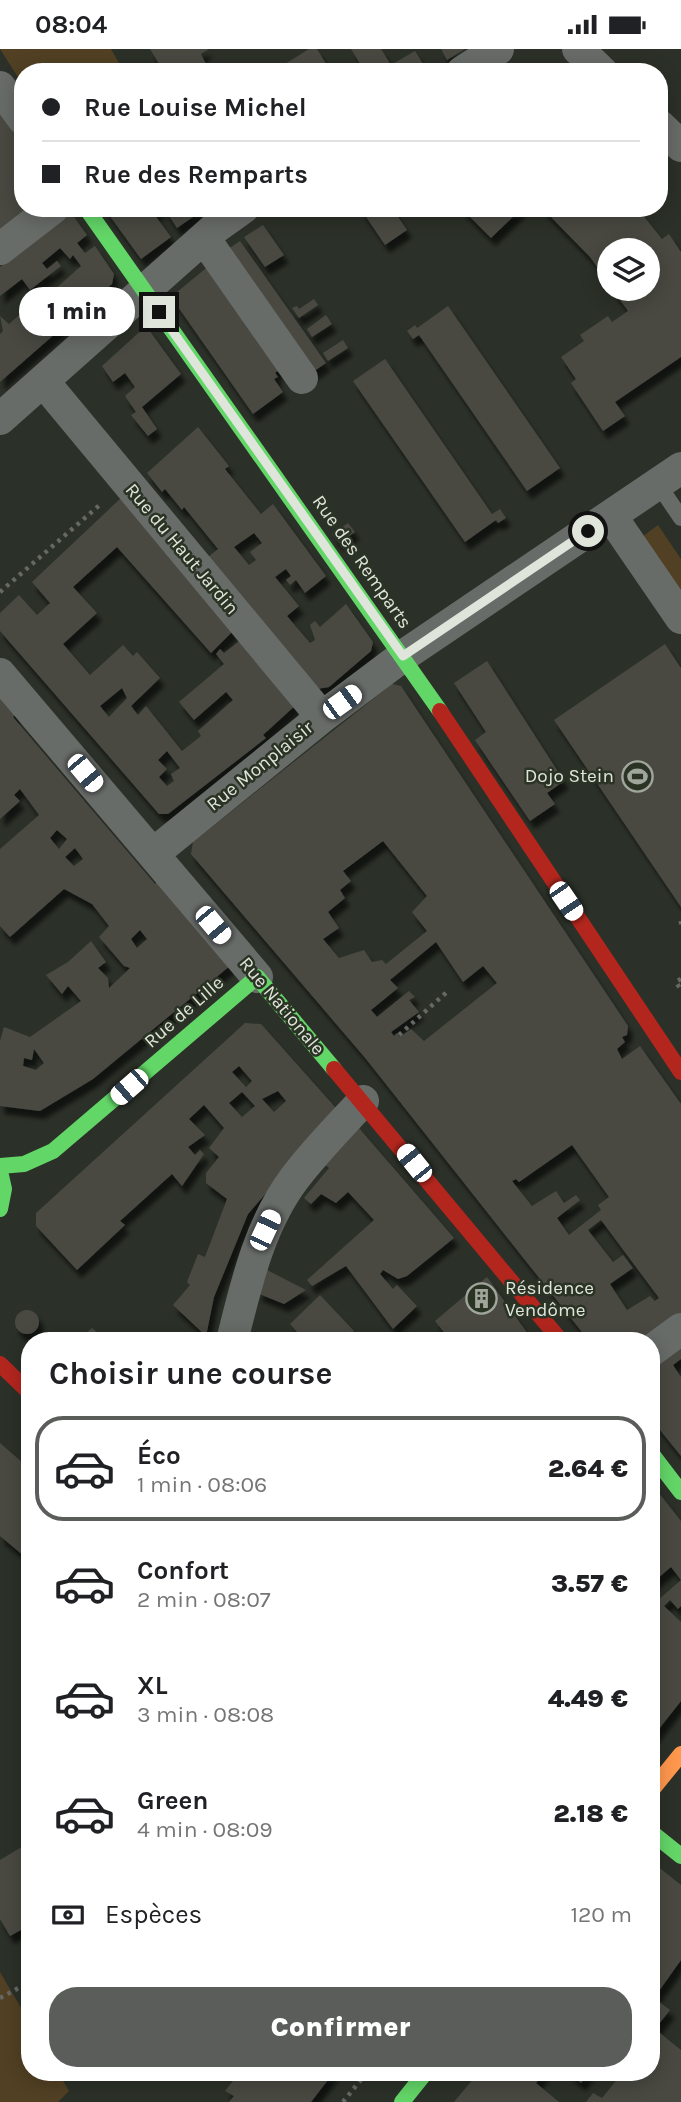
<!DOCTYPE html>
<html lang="fr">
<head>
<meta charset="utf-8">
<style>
  :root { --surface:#fff; --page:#f2f2f2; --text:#202124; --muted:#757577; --line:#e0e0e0; --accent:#5a5d5a }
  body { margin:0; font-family:Karla,sans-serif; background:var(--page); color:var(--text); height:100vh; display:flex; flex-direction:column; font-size:26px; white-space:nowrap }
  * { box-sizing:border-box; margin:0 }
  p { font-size:23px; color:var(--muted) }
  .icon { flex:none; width:38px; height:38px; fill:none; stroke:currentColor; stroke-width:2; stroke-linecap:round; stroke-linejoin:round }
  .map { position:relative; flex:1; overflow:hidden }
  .details { position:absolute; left:21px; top:1283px; width:639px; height:749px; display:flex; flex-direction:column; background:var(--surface); border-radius:28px; box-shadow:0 4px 18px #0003 }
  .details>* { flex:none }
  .top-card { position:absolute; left:14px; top:14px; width:654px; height:154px; border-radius:28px; box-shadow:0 4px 18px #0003; display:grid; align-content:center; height:154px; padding:0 28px; background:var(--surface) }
  .fabs { position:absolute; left:597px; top:189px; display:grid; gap:14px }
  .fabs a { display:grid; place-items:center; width:63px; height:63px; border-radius:50%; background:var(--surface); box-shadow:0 4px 18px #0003; font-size:35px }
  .end { position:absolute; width:32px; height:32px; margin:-16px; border:9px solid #dfe5db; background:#111; box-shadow:0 0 0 4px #111 }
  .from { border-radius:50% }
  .bubble { position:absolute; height:49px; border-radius:24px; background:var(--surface); box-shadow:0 4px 18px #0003; font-size:23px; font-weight:800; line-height:49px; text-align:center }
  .car { position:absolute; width:21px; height:42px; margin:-21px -10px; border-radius:9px; box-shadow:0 0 5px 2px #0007; background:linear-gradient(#fff 24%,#345 0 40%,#fff 0 76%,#345 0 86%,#fff 0) }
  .top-card b { display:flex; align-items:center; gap:24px; height:66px; font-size:26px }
  .top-card b+b { border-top:2px solid var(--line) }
  .top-card i { width:18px; height:18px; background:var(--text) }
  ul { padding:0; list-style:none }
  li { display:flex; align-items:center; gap:21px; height:105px; margin:0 14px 10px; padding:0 14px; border:4px solid transparent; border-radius:28px }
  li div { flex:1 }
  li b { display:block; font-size:26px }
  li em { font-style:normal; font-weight:800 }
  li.on { border-color:var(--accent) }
  li>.icon { width:63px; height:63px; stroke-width:1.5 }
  h2 { padding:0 28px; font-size:32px; line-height:84px }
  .pay { display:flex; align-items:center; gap:18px; height:77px; padding:0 28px; font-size:26px }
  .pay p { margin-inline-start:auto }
  .action { display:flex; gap:14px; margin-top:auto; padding:14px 28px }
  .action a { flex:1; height:80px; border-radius:28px; background:var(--accent); color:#fff; font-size:28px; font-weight:800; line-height:80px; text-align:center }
  .status { display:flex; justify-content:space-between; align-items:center; height:49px; padding:0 35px; background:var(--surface); direction:ltr }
  .status svg { height:19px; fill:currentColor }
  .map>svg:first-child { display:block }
</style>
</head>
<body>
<div class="status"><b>08:04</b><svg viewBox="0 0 49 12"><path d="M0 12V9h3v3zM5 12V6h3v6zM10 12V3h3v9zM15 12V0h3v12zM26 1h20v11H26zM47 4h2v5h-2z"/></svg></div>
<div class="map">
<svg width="681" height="2053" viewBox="0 0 681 2053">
  <defs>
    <filter id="shadow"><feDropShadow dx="4.5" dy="8" stdDeviation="2" flood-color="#0009"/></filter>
  </defs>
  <rect width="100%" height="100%" fill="#2b3028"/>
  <path fill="#514023" d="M0,0H111L124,23H23V36Z
    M658,476L681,510V552L638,491Z
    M0,1923L30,1974V2023H58L69,2042L58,2053H0Z"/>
  <path fill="#484a43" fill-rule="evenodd" filter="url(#shadow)" d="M150,0H209L201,5L210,23H164Z
    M309,0H317L331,23H272Z
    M351,0H381L391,16L415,2L428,23H365Z
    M441,0H465L447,11Z
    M0,65L23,95V159H28L0,182Z
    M104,159H162L154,165L171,188L141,210Z
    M164,159H206L177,179Z
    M360,159H392L407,181L385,196Z
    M461,159H522L491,189Z
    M542,159H637L662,190L669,185L681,203V308L615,353L625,367L603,382L571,334L576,330L561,308L584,292L580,286L608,267L612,273L628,262L612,240H648V201H609V235L590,208Z
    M66,166L74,168L87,186L77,194L85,204L95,197L114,225L112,235L0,333V285L3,282L0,267L9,275L32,255L35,258L81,217L73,206L70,210L60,199L42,214L47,220L57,212L61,217L30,241L22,230L0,247V218Z
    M263,176L284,206L265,218L244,188Z
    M240,192L326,314L307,327L221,205Z
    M216,211L287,315L275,324L278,328L274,330L283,343L253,365L171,248Z
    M314,250L318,256L299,269L292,259L297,257L299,260Z
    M448,257L560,419L527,442L419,286L413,290L407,282L415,276L417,279Z
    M326,266L332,275L312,288L307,280Z
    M146,277L181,325L142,358L157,380L148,387L131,366L136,363L125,347L135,338L125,324L113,333L102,317Z
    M343,291L348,299L328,312L323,304Z
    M385,310L492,465L500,460L506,469L498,474L496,471L465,493L353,332Z
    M198,378L229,417L225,420L261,465L273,455L326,527L305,544L296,531L290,536L286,531L291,527L286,520L275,528L299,557L287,567L310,594L315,591L310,576L315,572L320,578L346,555L373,593L371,602L329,638L317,640L207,509L218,500L184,458L182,461L165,440L162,443L147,424ZM254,484L262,494L250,503L256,511L249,516L234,498Z
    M121,449L234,581L211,604L117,498L73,538L97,564L63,595L90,626L123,596L133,607L137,603L160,629L131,657L138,666L146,657L182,702L201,687L198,682L233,651L226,643L194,671L179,653L224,615L216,605L220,600L224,604L242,590L298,654L263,686L266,689L168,765H159L0,582V564L19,546L37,566L50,554L32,533ZM122,639L127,649L109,668L100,657ZM167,702L180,719L171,725L174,732L167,737L159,728L167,720L158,711Z
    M348,474L355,483L339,494L332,485Z
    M665,595L681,619V858L554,671Z
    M487,612L564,732L547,744L555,755L530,772L475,691L486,683L454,634Z
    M392,635L401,637L628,977L627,986L622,988L625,993L617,1000L622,1010L640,997L681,1055V1269L649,1292H589L366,1010L191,805L193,793ZM383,792L427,847L412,863L427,882L386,915L382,911L372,913L364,901L339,909L323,890L339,879L328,863L345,849L340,841L351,832L343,822ZM436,893L463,933L483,917L497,934L424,992L411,980L400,988L397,984L394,987L391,983L419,963L409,951L415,948L409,942L377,968L371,961L398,939L390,931ZM572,1096L609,1148L598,1156L601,1161L569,1186L557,1169L580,1151L576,1146L564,1154L556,1142L532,1157L512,1132L516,1130L519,1133ZM601,1171L659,1249L655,1252L650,1247L627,1261L610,1235L633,1219L623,1206L613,1213L588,1181Z
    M0,647L17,665L13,668L155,835L159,831L231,916L93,1030L40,1062L0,1057V992L4,978L30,988L81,952L68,937L62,945L46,926L68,913L91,892L106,913L98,919L108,929L109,939L130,919L124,917L99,888L109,877L92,855L64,840L10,888L0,877V800L39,766L20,740L14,746L20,752L0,770ZM57,781L67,790L59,800L50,789ZM75,799L83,810L74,817L65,808ZM140,881L147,890L137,899L131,890ZM34,1000L44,1014L36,1021L23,1017L24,1009L32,1011Z
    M245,974L261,975L335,1058L333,1067L248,1165L214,1248L206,1287L173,1256L190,1236L187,1233L198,1205L205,1208L227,1150L206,1134V1124L219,1108L209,1099L224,1079L204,1056L189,1070L205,1086L188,1098L195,1106L200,1101L204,1105L182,1137L172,1125L120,1172L125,1176L77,1221L36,1177V1164ZM239,1017L252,1032L246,1038L232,1023ZM278,1042L286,1052L274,1063L262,1050ZM242,1043L255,1057L242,1068L229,1054Z
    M358,1078L454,1189L407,1227L398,1230L383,1221L380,1225L393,1240L397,1236L417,1257L393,1280L346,1217L312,1237L307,1231L374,1171L348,1143L336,1154L321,1145L311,1155L304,1149L329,1119L323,1114Z
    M267,1221L306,1241L284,1255L257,1244Z
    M487,1228L533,1292H451L435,1272Z
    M320,1246L354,1282L344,1292H305L290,1275Z
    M15 1273a12 12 0 1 1 24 0a12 12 0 1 1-24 0Z
    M92,1279L107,1292H76Z
    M681,1294V1310L673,1316L681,1328V1407L651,1370V1316Z
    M0,1394L30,1420V1512L0,1487Z
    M651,1434L681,1472V1531L671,1518L651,1535V1510L656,1505L651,1498Z
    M681,1531V1557L678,1560L670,1551L664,1557L681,1573V1652L651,1690V1545L658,1551Z
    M30,1793V1876L10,1887L0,1870V1811Z
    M656,1816L681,1836V1911L654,1949L670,1961L655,1980L681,2001V2053H586L593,2044L602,2049L623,2023H651V1817Z
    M240,2023H334L311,2053H229L234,2047L225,2042Z
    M479,2023H545L536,2034L559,2053H454Z
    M568,2023H590L581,2034Z"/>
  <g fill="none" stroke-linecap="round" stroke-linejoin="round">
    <path stroke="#656864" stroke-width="4.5" stroke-dasharray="3.5 5" stroke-linecap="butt" d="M0,543L102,454
      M681,872V876
      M681,930L676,933L681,941
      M399,986L448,942
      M0,1949L30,1933
      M343,2053L367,2023"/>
    <path stroke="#686c69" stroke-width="16" d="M658,435L681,469"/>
    <path stroke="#686c69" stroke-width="32" d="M578,0L602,23
      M462,23L498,0
      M0,38L23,70
      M660,77L681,97
      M204,189L302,329
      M0,200L53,159
      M43,332L322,668
      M0,370L215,179L243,159
      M611,467L681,569
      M0,625L257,928
      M153,805L322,668L403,607L681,419
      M232,1292C246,1236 259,1177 294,1130C315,1102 339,1078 363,1052
      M651,1302L681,1280"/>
    <path stroke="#63d668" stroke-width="16" d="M86,159L440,662
      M0,1117L24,1115L53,1102L257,928L334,1020
      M0,1122L4,1140L0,1160
      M651,1404L681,1443
      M651,1783L681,1807
      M402,2053L426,2023"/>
    <path stroke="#ff974d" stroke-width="16" d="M651,1742L681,1705"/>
    <path stroke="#b3261e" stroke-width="16" d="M440,662L681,1023
      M334,1020L561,1292
      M0,1315L30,1344"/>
  </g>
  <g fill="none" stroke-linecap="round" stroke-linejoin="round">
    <path stroke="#dfe5db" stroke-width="9" d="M159,263L403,607L588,482"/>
  </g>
  <defs>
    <symbol id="stadium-ring" viewBox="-11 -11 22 22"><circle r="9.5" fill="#2a3324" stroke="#a0a69c" stroke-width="1.5"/><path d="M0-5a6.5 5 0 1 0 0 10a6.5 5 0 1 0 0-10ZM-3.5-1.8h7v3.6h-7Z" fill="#a0a69c"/></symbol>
    <symbol id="building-ring" viewBox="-11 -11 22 22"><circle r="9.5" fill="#2a3324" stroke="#a0a69c" stroke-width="1.5"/><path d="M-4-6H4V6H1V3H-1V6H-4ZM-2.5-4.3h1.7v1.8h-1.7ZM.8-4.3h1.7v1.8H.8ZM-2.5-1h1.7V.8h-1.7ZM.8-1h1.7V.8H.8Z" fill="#a0a69c"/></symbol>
  </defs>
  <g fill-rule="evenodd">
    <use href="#stadium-ring" x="620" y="710" width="35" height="35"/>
    <use href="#building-ring" x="464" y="1232" width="35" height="35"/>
  </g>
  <g text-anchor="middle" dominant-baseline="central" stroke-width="5" stroke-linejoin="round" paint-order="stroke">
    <g font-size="19" fill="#dfe5db" stroke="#2a3324">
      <text transform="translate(182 500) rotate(50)">Rue du Haut Jardin</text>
      <text transform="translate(362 513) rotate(55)">Rue des Remparts</text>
      <text transform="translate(260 717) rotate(-39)">Rue Monplaisir</text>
      <text transform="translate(282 957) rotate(50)">Rue Nationale</text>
      <text transform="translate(184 963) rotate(-41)">Rue de Lille</text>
    </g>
    <g font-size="19" fill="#dfe5db" stroke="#2a3324" text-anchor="end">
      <text x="614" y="727">Dojo Stein</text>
      <text x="505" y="1239" text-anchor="start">Résidence<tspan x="505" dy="22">Vendôme</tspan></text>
    </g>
  </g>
</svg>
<div class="fabs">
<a><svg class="icon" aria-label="layers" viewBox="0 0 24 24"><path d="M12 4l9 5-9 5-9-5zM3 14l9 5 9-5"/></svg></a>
</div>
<i class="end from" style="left:588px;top:482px"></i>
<i class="end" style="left:159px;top:263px"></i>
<div class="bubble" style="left:19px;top:238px;width:116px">1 min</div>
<i class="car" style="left:342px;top:653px;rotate:54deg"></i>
<i class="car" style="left:85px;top:724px;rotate:140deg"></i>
<i class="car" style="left:566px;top:852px;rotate:146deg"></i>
<i class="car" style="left:213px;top:876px;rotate:140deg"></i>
<i class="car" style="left:129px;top:1038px;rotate:229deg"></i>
<i class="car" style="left:414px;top:1114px;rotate:321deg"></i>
<i class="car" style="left:265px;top:1181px;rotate:25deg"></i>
<div class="top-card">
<b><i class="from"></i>Rue Louise Michel</b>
<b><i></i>Rue des Remparts</b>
</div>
<section class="details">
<h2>Choisir une course</h2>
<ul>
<li class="on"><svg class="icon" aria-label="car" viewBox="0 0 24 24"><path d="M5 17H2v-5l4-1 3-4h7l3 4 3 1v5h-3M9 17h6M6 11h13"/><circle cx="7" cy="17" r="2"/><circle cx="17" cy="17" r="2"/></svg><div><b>Éco</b><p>1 min · 08:06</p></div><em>2.64 €</em></li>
<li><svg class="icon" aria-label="car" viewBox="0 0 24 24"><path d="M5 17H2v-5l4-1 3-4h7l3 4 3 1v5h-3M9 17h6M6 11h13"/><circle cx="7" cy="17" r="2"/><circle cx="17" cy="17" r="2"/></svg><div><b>Confort</b><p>2 min · 08:07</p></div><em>3.57 €</em></li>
<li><svg class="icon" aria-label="car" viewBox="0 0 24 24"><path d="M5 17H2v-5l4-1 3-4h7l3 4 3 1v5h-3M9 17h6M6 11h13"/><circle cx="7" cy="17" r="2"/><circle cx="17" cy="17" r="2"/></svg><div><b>XL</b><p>3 min · 08:08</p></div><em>4.49 €</em></li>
<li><svg class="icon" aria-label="car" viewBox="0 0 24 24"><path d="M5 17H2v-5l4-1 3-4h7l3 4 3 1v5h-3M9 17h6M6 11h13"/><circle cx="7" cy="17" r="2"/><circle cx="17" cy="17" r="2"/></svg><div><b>Green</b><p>4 min · 08:09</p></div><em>2.18 €</em></li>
</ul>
<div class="pay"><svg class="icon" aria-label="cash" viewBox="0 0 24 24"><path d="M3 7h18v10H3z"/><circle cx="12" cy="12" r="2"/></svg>Espèces<p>120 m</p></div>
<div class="action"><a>Confirmer</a></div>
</section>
</div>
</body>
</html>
